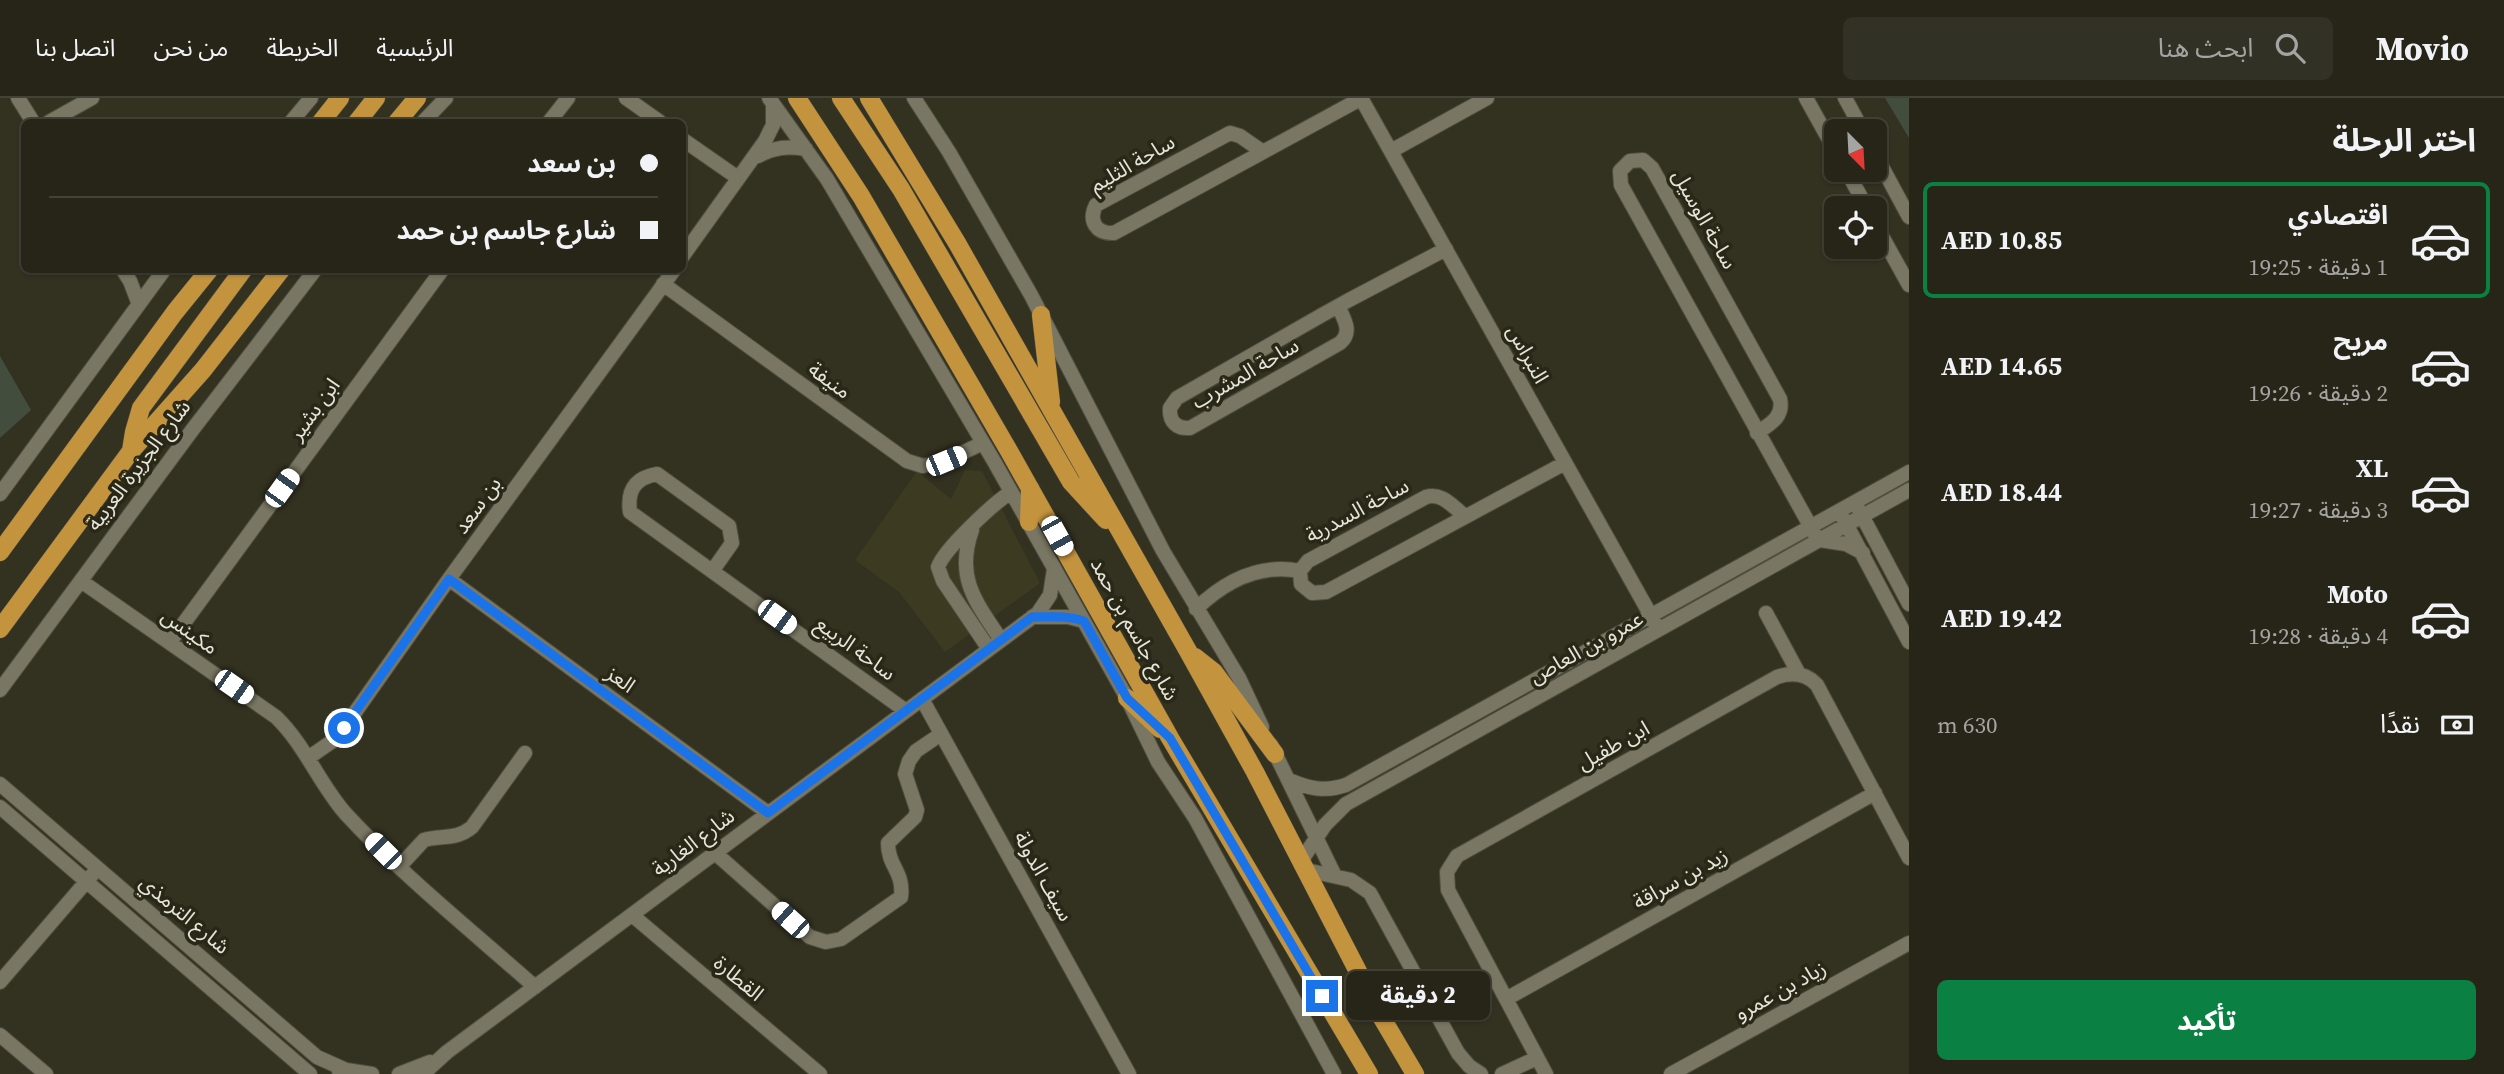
<!DOCTYPE html>
<html lang="ar">
<head>
<meta charset="utf-8">
<style>
  :root { --surface:#262518; --page:#323125; --text:#f1f3f6; --muted:#a4a5a2; --line:#424237; --accent:#0b8043 }
  body { margin:0; font-family:"Source Serif 4","Noto Sans Arabic",serif; background:var(--page); color:var(--text); direction:rtl; height:100vh; display:flex; flex-direction:column; font-size:26px; white-space:nowrap }
  * { box-sizing:border-box; margin:0 }
  p { font-size:23px; color:var(--muted) }
  .icon { flex:none; width:38px; height:38px; fill:none; stroke:currentColor; stroke-width:2; stroke-linecap:round; stroke-linejoin:round }
  .map { position:relative; flex:1; overflow:hidden; direction:ltr }
  .sheet { display:flex; flex-direction:column; background:var(--surface); width:595px }
  .sheet>* { flex:none }
  .guide { position:absolute; left:21px; top:21px; width:665px; height:154px; border-radius:10px; box-shadow:0 2px 5px #0004,0 0 0 2px var(--line); direction:rtl; display:grid; align-content:center; height:154px; padding:0 28px; background:var(--surface) }
  .needle { width:46px; rotate:156deg }
  .controls { position:absolute; left:1824px; top:21px; display:grid; gap:14px }
  .controls a { display:grid; place-items:center; width:63px; height:63px; border-radius:10px; background:var(--surface); box-shadow:0 2px 5px #0004,0 0 0 2px var(--line); font-size:35px }
  .end { position:absolute; width:32px; height:32px; margin:-16px; border:9px solid #1a73e8; background:#fff; box-shadow:0 0 0 4px #fff }
  .from { border-radius:50% }
  .bubble { position:absolute; height:49px; border-radius:10px; background:var(--surface); box-shadow:0 2px 5px #0004,0 0 0 2px var(--line); font-size:23px; font-weight:700; line-height:49px; text-align:center; direction:rtl }
  .car { position:absolute; width:21px; height:42px; margin:-21px -10px; border-radius:9px; box-shadow:0 0 5px 2px #0007; background:linear-gradient(#fff 24%,#345 0 40%,#fff 0 76%,#345 0 86%,#fff 0) }
  .guide b { display:flex; align-items:center; gap:24px; height:66px; font-size:26px }
  .guide b+b { border-top:2px solid var(--line) }
  .guide i { width:18px; height:18px; background:var(--text) }
  ul { padding:0; list-style:none }
  li { display:flex; align-items:center; gap:21px; height:116px; margin:0 14px 10px; padding:0 14px; border:4px solid transparent; border-radius:10px }
  li div { flex:1 }
  li b { display:block; font-size:26px }
  li em { font-style:normal; font-weight:700 }
  li.selected { border-color:var(--accent) }
  li>.icon { width:63px; height:63px; stroke-width:1.5 }
  h2 { padding:0 28px; font-size:32px; line-height:84px }
  .pay { display:flex; align-items:center; gap:18px; height:77px; padding:0 28px; font-size:26px }
  .pay p { margin-inline-start:auto }
  .primary-button { display:flex; gap:14px; margin-top:auto; padding:14px 28px }
  .primary-button a { flex:1; height:80px; border-radius:10px; background:var(--accent); color:#fff; font-size:28px; font-weight:700; line-height:80px; text-align:center }
  header { display:flex; align-items:center; gap:42px; box-sizing:border-box; height:98px; padding:0 35px; background:var(--surface); border-bottom:2px solid var(--line) }
  header strong { font-size:33px }
  nav { display:flex; gap:38px; margin-inline-start:auto; font-size:24px }
  .search { width:490px; height:63px; background:var(--page); display:flex; align-items:center; gap:18px; box-sizing:border-box; padding:0 24px; border-radius:10px; color:var(--muted); font-size:26px }
  main { display:flex; flex:1; min-height:0 }
  .map>svg:first-child { display:block }
</style>
</head>
<body>
<header>
<strong>Movio</strong>
<div class="search"><svg class="icon" aria-label="search" viewBox="0 0 24 24"><circle cx="10" cy="10" r="6"/><path d="M15 15l6 6"/></svg>ابحث هنا</div>
<nav><a>الرئيسية</a><a>الخريطة</a><a>من نحن</a><a>اتصل بنا</a></nav>
</header>
<main>
<section class="sheet">
<h2>اختر الرحلة</h2>
<ul>
<li class="selected"><svg class="icon" aria-label="car" viewBox="0 0 24 24"><path d="M5 17H2v-5l4-1 3-4h7l3 4 3 1v5h-3M9 17h6M6 11h13"/><circle cx="7" cy="17" r="2"/><circle cx="17" cy="17" r="2"/></svg><div><b>اقتصادي</b><p>1 دقيقة · 19:25</p></div><em>AED 10.85</em></li>
<li><svg class="icon" aria-label="car" viewBox="0 0 24 24"><path d="M5 17H2v-5l4-1 3-4h7l3 4 3 1v5h-3M9 17h6M6 11h13"/><circle cx="7" cy="17" r="2"/><circle cx="17" cy="17" r="2"/></svg><div><b>مريح</b><p>2 دقيقة · 19:26</p></div><em>AED 14.65</em></li>
<li><svg class="icon" aria-label="car" viewBox="0 0 24 24"><path d="M5 17H2v-5l4-1 3-4h7l3 4 3 1v5h-3M9 17h6M6 11h13"/><circle cx="7" cy="17" r="2"/><circle cx="17" cy="17" r="2"/></svg><div><b>XL</b><p>3 دقيقة · 19:27</p></div><em>AED 18.44</em></li>
<li><svg class="icon" aria-label="car" viewBox="0 0 24 24"><path d="M5 17H2v-5l4-1 3-4h7l3 4 3 1v5h-3M9 17h6M6 11h13"/><circle cx="7" cy="17" r="2"/><circle cx="17" cy="17" r="2"/></svg><div><b>Moto</b><p>4 دقيقة · 19:28</p></div><em>AED 19.42</em></li>
</ul>
<div class="pay"><svg class="icon" aria-label="cash" viewBox="0 0 24 24"><path d="M3 7h18v10H3z"/><circle cx="12" cy="12" r="2"/></svg>نقدًا<p>630 m</p></div>
<div class="primary-button"><a>تأكيد</a></div>
</section>
<div class="map">
<svg width="1909" height="976" viewBox="0 0 1909 976">
  <rect width="100%" height="100%" fill="#333120"/>
  <path fill="#3c3a21" d="M965,372L982,373L1040,485L945,554L899,494L855,462L917,373L951,401Z"/>
  <path fill="#424d3d" d="M1885,0H1909V40Z
    M0,258L31,312L0,340Z"/>
  <g fill="none" stroke-linecap="round" stroke-linejoin="round">
    <defs>
      <path id="minor" d="M18,0L33,24
        M626,0L660,24
        M769,0L827,81L995,365L1127,600L1158,664L1195,720L1334,976
        M914,0L949,54L1031,197L1163,453L1239,580L1262,629
        M1361,0L1655,525
        M1806,0L1836,54
        M1845,0L1863,33
        M49,24L92,0
        M291,24L311,0
        M423,24L446,0
        M549,24L568,0
        M1230,35L1240,38L1263,54L1114,135C1096,136 1088,123 1096,107Z
        M682,41L738,80
        M1391,53L1487,0
        M1263,54L1362,0
        M1874,54L1909,119
        M758,58C775,49 787,48 806,51
        M1846,72L1867,110
        M1874,124L1909,187
        M682,159L765,43L773,27V7
        M123,172L130,183L138,204
        M663,186L907,363L923,368L945,363L983,345
        M1338,208C1344,221 1353,234 1340,245L1190,330C1177,331 1169,324 1170,310L1177,300L1322,217C1331,212 1340,207 1349,202L1446,151
        M1757,335C1770,326 1784,319 1780,301L1652,70L1643,62L1630,63L1620,73L1621,87L1818,442
        M0,396L164,172
        M1859,412L1909,506
        M1465,418C1453,409 1442,394 1426,399L1308,463L1300,473L1301,486L1312,495L1326,494L1565,365
        M1843,420L1909,544
        M972,432C955,480 976,504 1001,542
        M1820,442L1846,446L1863,455
        M713,472L732,445L729,428L657,376C635,380 627,392 630,414L906,613
        M449,481L768,715
        M81,483L276,619C305,647 319,685 345,715C403,778 471,832 535,889
        M1196,511C1225,483 1259,465 1300,473
        M1766,515L1799,576
        M1032,519H1068L1084,523
        M170,544L442,172
        M989,551L943,483L938,469C944,451 994,405 1011,394
        M0,592L193,331L315,172
        M922,601L1129,976
        M1271,647L1335,778
        M308,660L334,642L344,630L449,481L674,172
        M1289,682C1310,691 1325,694 1346,687L1909,374
        M0,686L317,959L346,972
        M0,709L310,976
        M714,754L810,839L826,844L841,841L901,799C904,773 888,769 888,745L915,719L917,712L905,676L909,663L916,653L941,636
        M1301,763L1325,727L1346,706L1909,392
        M399,769L424,742C442,737 457,742 472,729L525,655
        M1306,772L1351,782L1370,795L1458,955L1469,968L1481,976
        M632,817L820,976
        M0,884L92,777
        M1506,901L1875,695
        M0,937L46,976
        M339,973L346,972L372,976
        M399,976L430,964
        M423,976L447,954L1038,515L1050,497L1054,471
        M1502,976L1537,960
        M1546,976L1448,792L1447,774L1457,758L1777,579C1792,574 1806,575 1817,587L1909,760
        M1671,976L1909,845"/>
      <path id="major" d="M797,0L861,98L1009,353L1170,640L1369,976
        M841,0L901,91L1071,384L1106,422
        M869,0L957,145L1188,553L1255,674L1382,920L1415,976
        M321,24L340,0
        M357,24L376,0
        M397,24L417,0
        M1041,217L1051,304
        M131,353L134,334L141,310L243,172
        M1029,424L1030,390
        M0,454L175,214L209,172
        M0,531L131,353L203,272L281,172
        M1195,559L1214,574L1275,656
        M1127,600L1160,631"/>
    </defs>
    <use href="#minor" stroke="#504e3f" stroke-width="16"/>
    <use href="#major" stroke="#504e3f" stroke-width="19"/>
    <use href="#minor" stroke="#797763" stroke-width="14"/>
    <use href="#major" stroke="#c4933e" stroke-width="18"/>
  </g>
  <g fill="none" stroke-linecap="round" stroke-linejoin="round">
    <path stroke="#1a73e8" stroke-width="9" d="M344,630L449,481L768,715L1032,519C1050,519 1067,517 1084,523L1127,600L1170,640L1322,898"/>
  </g>
  <g text-anchor="middle" dominant-baseline="central" stroke-width="7" stroke-linejoin="round" paint-order="stroke">
    <g font-size="21" fill="#e6e5da" stroke="#292716">
      <text transform="translate(1132 65) rotate(-30)">ساحة الثليم</text>
      <text transform="translate(1705 121) rotate(61)">ساحة الوسيل</text>
      <text transform="translate(1528 256) rotate(61)">النبراس</text>
      <text transform="translate(1245 275) rotate(-30)">ساحة المشرب</text>
      <text transform="translate(830 282) rotate(36)">منيفة</text>
      <text transform="translate(314 311) rotate(-54)">ابن بشير</text>
      <text transform="translate(138 367) rotate(-53)">شارع الجزيرة العربية</text>
      <text transform="translate(477 407) rotate(-54)">بن سعد</text>
      <text transform="translate(1357 412) rotate(-28)">ساحة السدرية</text>
      <text transform="translate(1135 531) rotate(61)">شارع جاسم بن حمد</text>
      <text transform="translate(190 533) rotate(35)">مكينس</text>
      <text transform="translate(1586 549) rotate(-29)">عمرو بن العاص</text>
      <text transform="translate(856 550) rotate(36)">ساحة الربيع</text>
      <text transform="translate(621 581) rotate(36)">العز</text>
      <text transform="translate(1613 647) rotate(-29)">ابن طفيل</text>
      <text transform="translate(693 744) rotate(-37)">شارع الغارية</text>
      <text transform="translate(1044 778) rotate(61)">سيف الدولة</text>
      <text transform="translate(1680 780) rotate(-29)">زيد بن سراقة</text>
      <text transform="translate(185 816) rotate(40)">شارع الترمذي</text>
      <text transform="translate(739 880) rotate(40)">القطارة</text>
      <text transform="translate(1780 892) rotate(-29)">زياد بن عمرو</text>
    </g>
  </g>
</svg>
<div class="controls">
<a><svg class="needle" viewBox="-14 -14 28 28"><path d="M0-13l5 13h-10z" fill="#e53935"/><path d="M0 13l5-13h-10z" fill="#a4a5a2"/></svg></a>
<a><svg class="icon" aria-label="locate" viewBox="0 0 24 24"><circle cx="12" cy="12" r="6"/><path d="M12 2v4M12 18v4M2 12h4M18 12h4"/></svg></a>
</div>
<i class="end from" style="left:344px;top:630px"></i>
<i class="end" style="left:1322px;top:898px"></i>
<div class="bubble" style="left:1346px;top:873px;width:144px">2 دقيقة</div>
<i class="car" style="left:946px;top:363px;rotate:67deg"></i>
<i class="car" style="left:282px;top:390px;rotate:36deg"></i>
<i class="car" style="left:1057px;top:438px;rotate:151deg"></i>
<i class="car" style="left:777px;top:519px;rotate:126deg"></i>
<i class="car" style="left:234px;top:589px;rotate:125deg"></i>
<i class="car" style="left:383px;top:753px;rotate:315deg"></i>
<i class="car" style="left:790px;top:822px;rotate:312deg"></i>
<div class="guide">
<b><i class="from"></i>بن سعد</b>
<b><i></i>شارع جاسم بن حمد</b>
</div>
</div>
</main>
</body>
</html>
